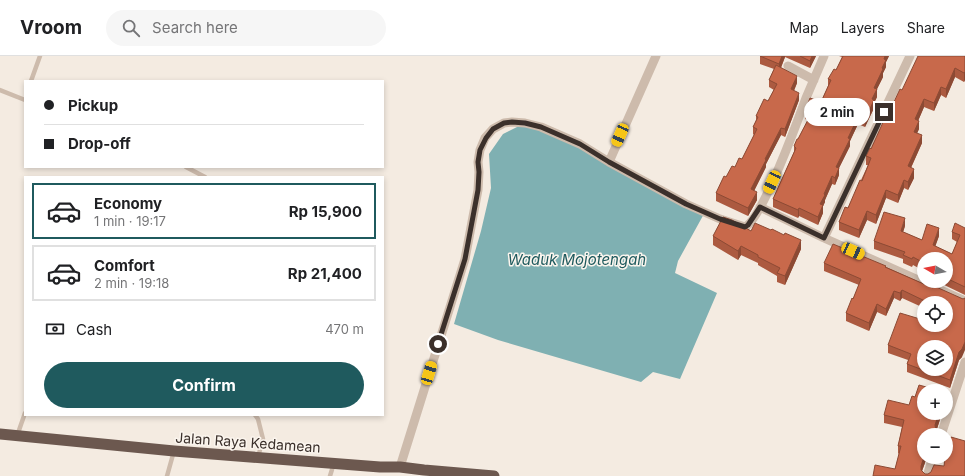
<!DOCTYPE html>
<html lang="en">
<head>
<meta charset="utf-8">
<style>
  :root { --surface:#fff; --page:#f6f6f6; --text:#202124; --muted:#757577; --line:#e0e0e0; --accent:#1f5a5e }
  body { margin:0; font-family:Inter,sans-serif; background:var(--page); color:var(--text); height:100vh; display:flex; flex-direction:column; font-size:15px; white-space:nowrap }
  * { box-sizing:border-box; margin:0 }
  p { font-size:13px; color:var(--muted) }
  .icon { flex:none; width:22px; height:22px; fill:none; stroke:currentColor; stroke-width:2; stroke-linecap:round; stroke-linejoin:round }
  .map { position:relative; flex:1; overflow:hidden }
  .sheet { position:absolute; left:24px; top:120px; width:360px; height:240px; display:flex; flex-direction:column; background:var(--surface); border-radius:0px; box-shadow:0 2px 6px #0003 }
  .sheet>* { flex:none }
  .guide { position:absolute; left:24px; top:24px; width:360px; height:88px; border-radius:0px; box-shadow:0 2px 6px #0003; display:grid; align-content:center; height:88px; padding:0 20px; background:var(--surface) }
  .needle { width:26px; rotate:279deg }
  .controls { position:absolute; left:917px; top:196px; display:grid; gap:8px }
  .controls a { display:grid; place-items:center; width:36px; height:36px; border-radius:50%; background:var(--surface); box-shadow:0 2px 6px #0003; font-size:20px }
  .end { position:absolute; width:18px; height:18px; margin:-9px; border:5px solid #3b302b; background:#fff; box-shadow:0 0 0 2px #fff }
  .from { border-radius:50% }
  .bubble { position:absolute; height:28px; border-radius:14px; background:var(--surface); box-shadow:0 2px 6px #0003; font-size:13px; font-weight:700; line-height:28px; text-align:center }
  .car { position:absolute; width:12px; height:24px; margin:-12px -6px; border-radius:5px; box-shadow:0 0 3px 1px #0007; background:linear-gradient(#f5c518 24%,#345 0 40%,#f5c518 0 76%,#345 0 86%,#f5c518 0) }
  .guide b { display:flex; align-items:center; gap:14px; height:38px; font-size:15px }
  .guide b+b { border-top:1px solid var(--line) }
  .guide i { width:10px; height:10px; background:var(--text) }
  ul { padding:7px 0 0; list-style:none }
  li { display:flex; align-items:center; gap:12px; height:56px; margin:0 8px 6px; padding:0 12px; border:2px solid var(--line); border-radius:0px }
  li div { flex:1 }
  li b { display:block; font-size:15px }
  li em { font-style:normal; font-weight:700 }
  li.active { border-color:var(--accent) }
  li>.icon { width:36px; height:36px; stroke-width:1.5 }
  .pay { display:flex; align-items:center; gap:10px; height:44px; padding:0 20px; font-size:15px }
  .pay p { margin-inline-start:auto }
  .button { display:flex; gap:8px; margin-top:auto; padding:8px 20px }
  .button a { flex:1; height:46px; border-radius:24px; background:var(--accent); color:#fff; font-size:16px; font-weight:700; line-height:46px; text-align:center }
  header { display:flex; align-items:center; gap:24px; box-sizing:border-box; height:56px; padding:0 20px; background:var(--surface); border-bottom:1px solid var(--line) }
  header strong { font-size:19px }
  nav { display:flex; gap:22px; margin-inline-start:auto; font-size:14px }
  .search { width:280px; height:36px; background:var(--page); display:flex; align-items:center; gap:10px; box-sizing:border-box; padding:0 14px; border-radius:22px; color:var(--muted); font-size:15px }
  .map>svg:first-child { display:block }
</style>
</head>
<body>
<header>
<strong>Vroom</strong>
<div class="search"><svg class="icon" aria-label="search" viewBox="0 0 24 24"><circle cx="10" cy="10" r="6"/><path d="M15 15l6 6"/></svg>Search here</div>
<nav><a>Map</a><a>Layers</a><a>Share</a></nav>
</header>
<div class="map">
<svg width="965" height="420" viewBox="0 0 965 420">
  <rect width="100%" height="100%" fill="#f4ebe1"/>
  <path fill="#7fb0b2" d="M525,67L606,104L705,156L678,205L675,217L717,237L680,323L653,316L641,326L498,284L454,268L481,175L491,132L489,98L503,78Z"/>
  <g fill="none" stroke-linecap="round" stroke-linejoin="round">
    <path stroke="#cdbbac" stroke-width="4.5" d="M31,25L40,0
      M0,34L25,44
      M186,111L205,121
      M255,359L258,363L263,383L258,401
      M17,380L25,357
      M167,420L174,395
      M330,420L334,407"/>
    <path stroke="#cdbbac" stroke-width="9" d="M788,10L814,24
      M609,106L656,0
      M760,151L824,182L965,245
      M824,182L910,0
      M941,379L965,306
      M400,411L465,203L478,134L479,116L478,106L480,94L485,82L493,73L504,67L512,66L525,67L541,71L580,88L609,106L686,148L720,163L745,171C762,163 798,64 806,42C812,28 818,14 824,0
      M927,420L933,401"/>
    <path stroke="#6c584f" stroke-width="11" d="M0,378L174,395L380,411H400L424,414L494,420"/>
  </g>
  <path fill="#ac5a40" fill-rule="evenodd" d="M760,0H816L810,12L785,1L781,12L797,27L794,35L799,44L785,81L781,79L766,108V111L754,135L757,144L748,160L716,145V137L726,121L742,103L754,79L753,78V71L756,64V60L768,45L774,34L769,31V24L774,13L760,8Z
    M839,0H889L886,6V11L883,17V21L877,33V41L874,47V52L865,71L858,68L850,85V90L839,112V119L835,129L832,128L825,144V146L823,150V157L818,169L799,160L798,162L773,151V143L794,96V90L798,83L808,64L805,63V55L821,46L828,30V23L836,14L842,1Z
    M965,0V24L964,26L955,21L946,42L941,39L934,55L924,51L918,65L919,73L917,77L922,87L911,112L914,122L908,134L904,132L898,147L886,142L876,168L867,164L859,182L839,174V166L848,152L868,109H866V100L871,93L897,41L902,34Z
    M905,170L903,176L922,184L939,180L935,190L952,198L957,186L952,183V176L965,172V239L938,226V225H946V203H924V215L913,209L912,211L903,207V203L874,193V185Z
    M751,175L801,193L785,229L777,226V220L758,209V207L741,199L738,204L713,189V180Z
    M824,207L886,211L933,232L963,243L962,301L959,304L950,332L907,316V308L908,304L888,297V289L920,263L924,252L902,242L900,245L894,242L886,260L877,256L869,275L846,265V257L853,243L859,229L824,215ZM924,247H946L924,269Z
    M942,357L936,376V379H924V401H927L922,415L925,418H928L944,410L947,395L965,420H873L895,413L899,398L898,397V390L902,371L884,367V359Z"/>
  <path fill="#8c4a34" d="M782,0H785V1L779,16V8Z
    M812,0H816L810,12V5Z
    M885,0H889L886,6V11L883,17V21L877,33V41L874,47V52L865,71V64L874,32L882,12L884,3Z
    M955,12V21L946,42V33Z
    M965,16V24L964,26V17Z
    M797,20V27L791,41V33Z
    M941,31V39L934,55V47Z
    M799,37V44L785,81V73Z
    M924,43V51L915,72V63Z
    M858,61V68L850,85V90L839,112V119L835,129V122L836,111L848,82Z
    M919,65V73L914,84V76Z
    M781,72V79L766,108V111L751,141V133L765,103Z
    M922,79V87L908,118V110Z
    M914,113V122L908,134V126Z
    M832,120V128L825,144V146L823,150V157L818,169V161L820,148Z
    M904,124V132L898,147V139Z
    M886,134V142L876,168V159Z
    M757,136V144L748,160V152Z
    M799,152V160L798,162V154Z
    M867,155V164L859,182V174Z
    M905,162V170L901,182V175Z
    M939,172V180L933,197V189Z
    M801,184V193L785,229V220Z
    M741,190V199L738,204V195Z
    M902,234V242L900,245V237Z
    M894,235V242L886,260V253Z
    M877,248V256L869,275V267Z
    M965,281V294L962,301L959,304L950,332V324L959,296Z
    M939,357H942L936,376L935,369Z
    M924,401H927L921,418V410Z"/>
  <path fill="#c8694b" stroke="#8c4a34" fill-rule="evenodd" d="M760,0H782L779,8Z
    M800,0H812L810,5Z
    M843,0H885L884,3L886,4L882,12L883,13L874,32L877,33L872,43L874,44L865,64L858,61L848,82L850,83L836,111L839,112L835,122L832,120L824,138L825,139L820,148L823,149L818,161L799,152L798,154L773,143L796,92L794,90L797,83H798L811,58L805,55L810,42L821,46L831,24L828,23L834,13L836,14Z
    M918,0H965V16L964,17L955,12L946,33L941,31L934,47L924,43L915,63L919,65L914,76L922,79L908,110L914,113L908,126L904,124L898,139L886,134L876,159L867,155L859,174L839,166L845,151L848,152L860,124L862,125L871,102L866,100L870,92L871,93L885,62L886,63L900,33L902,34Z
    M776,9L797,20L791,33L799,37L785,73L781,72L765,103L766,104L751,133L757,136L748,152L716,137L724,120L726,121L732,110L735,111L739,102L742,103L757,73L753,71L758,61L756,60L764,43L768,45L777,28L769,24Z
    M884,156L905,162L901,175L922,184L927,168L939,172L933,189L952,198L960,179L952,176L955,167L965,172V231L946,222V203H924V207L913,201L912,203L903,199L905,196L874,185Z
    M723,161L732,164L751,175L755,167L771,174L772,173L784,179L785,177L801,184L785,220L777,217L780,212L758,201V199L741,190L738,195L713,180Z
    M833,188L886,210L885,211L933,232L934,230L963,243L965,242V286L962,293L959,296L950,324L907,308L911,298L888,289L900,257L920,263L924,252V269H946V247H926L927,246L902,234L900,237L894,235L886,253L877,248L869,267L846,257L852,242L853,243L861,223L824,207ZM924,291H946V313H924Z
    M919,329L941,335H924V357H939L935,369L936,375L934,374L933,379H924V401L921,410V414L925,418H928L931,416L934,409L944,410L945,401H946L947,395L951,381L965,385V420H873L875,409L895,413L901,390H898L904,364L884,359L888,344L909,349L912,340L915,341Z"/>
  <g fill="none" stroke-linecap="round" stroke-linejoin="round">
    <path stroke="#3b302b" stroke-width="5" d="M438,288L465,203L478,134L479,116L478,106L480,94L486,82L493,73L504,67L512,66L525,67L541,71L580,88L609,106L686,148L720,163L745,171L748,169L760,151L824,182L884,56"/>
  </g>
  <g text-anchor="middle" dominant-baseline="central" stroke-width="3" stroke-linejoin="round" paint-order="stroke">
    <g font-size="14" fill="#3b302b" stroke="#fbf5ee">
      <text transform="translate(248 386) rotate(4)">Jalan Raya Kedamean</text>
    </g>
    <g font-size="15" font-style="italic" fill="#1f5a5e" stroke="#fbf5ee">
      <text x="577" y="203">Waduk Mojotengah</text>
    </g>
  </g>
</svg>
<div class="controls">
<a><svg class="needle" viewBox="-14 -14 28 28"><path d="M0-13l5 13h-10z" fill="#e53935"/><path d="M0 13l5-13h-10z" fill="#757577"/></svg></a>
<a><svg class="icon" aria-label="locate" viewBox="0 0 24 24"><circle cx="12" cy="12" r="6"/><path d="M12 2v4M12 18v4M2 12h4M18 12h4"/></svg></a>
<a><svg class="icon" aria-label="layers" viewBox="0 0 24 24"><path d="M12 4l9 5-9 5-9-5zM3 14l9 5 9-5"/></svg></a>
<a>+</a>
<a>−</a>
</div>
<i class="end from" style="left:438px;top:288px"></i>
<i class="end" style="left:884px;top:56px"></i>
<div class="bubble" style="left:804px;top:42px;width:66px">2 min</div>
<i class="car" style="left:620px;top:79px;rotate:204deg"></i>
<i class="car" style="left:772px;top:126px;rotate:205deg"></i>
<i class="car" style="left:853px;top:195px;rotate:114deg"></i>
<i class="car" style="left:429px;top:317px;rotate:17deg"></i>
<div class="guide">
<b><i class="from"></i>Pickup</b>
<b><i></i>Drop-off</b>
</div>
<section class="sheet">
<ul>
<li class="active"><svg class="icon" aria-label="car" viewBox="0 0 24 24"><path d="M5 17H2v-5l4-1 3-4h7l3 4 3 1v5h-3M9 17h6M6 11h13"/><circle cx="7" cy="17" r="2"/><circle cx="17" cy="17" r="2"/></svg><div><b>Economy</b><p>1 min · 19:17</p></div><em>Rp 15,900</em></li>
<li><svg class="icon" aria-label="car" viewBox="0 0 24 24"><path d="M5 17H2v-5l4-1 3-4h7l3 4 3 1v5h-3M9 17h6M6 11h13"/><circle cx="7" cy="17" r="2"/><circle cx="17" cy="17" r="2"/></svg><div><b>Comfort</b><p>2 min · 19:18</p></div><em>Rp 21,400</em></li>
</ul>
<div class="pay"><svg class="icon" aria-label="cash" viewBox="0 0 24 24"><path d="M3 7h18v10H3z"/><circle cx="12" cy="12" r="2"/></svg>Cash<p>470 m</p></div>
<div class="button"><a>Confirm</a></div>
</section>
</div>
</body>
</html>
